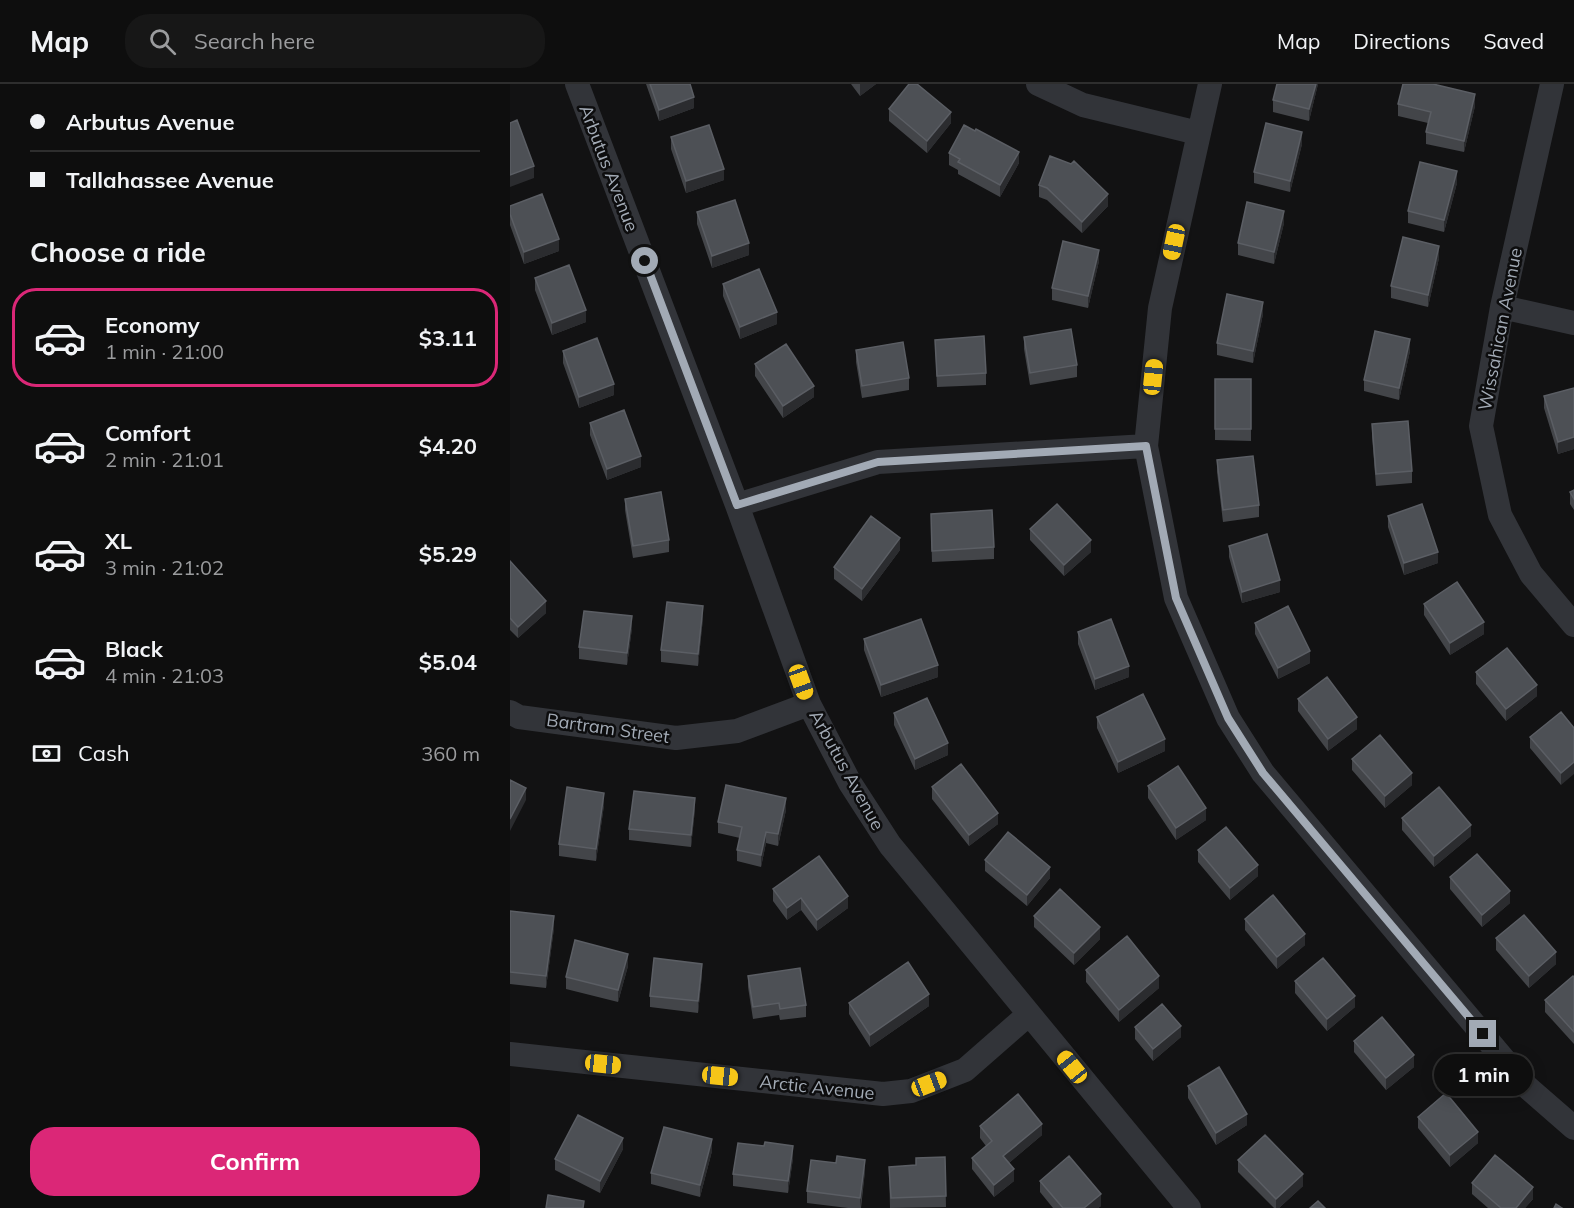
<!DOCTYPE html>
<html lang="en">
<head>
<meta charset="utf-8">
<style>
  :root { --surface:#0e0e0e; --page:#171717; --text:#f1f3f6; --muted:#9b9c9e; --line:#2e2e2e; --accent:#db2777 }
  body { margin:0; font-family:Mulish,sans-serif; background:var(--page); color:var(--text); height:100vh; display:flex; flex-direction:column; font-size:22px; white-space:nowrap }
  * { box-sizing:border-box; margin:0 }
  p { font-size:20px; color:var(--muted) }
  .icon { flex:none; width:33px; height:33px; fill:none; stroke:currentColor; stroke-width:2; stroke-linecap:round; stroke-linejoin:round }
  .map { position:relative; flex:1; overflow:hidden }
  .side { display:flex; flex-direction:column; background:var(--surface); width:510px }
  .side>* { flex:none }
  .guide { display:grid; align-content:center; height:132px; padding:0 30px; background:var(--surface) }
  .end { position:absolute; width:27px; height:27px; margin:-14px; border:8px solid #a2aab5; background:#111; box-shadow:0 0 0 3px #111 }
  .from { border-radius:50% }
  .bubble { position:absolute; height:42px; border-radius:21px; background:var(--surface); box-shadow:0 3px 15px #0003,0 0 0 2px var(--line); font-size:20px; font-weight:700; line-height:42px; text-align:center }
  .car { position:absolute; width:18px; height:36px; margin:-18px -9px; border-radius:8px; box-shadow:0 0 4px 2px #0007; background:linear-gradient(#f5c518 24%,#345 0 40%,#f5c518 0 76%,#345 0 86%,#f5c518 0) }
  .guide b { display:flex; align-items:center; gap:21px; height:57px; font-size:22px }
  .guide b+b { border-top:2px solid var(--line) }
  .guide i { width:15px; height:15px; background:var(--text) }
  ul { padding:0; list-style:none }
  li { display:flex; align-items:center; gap:18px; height:99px; margin:0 12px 9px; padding:0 18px; border:3px solid transparent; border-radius:24px }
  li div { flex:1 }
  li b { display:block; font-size:22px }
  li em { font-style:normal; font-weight:700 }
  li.active { border-color:var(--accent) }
  li>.icon { width:54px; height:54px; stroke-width:1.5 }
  h2 { padding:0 30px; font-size:27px; line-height:72px }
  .pay { display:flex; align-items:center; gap:15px; height:66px; padding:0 30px; font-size:22px }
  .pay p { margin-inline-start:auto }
  .primary-button { display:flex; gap:12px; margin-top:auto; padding:12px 30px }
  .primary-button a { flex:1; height:69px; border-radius:24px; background:var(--accent); color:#fff; font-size:24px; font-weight:700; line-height:69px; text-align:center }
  header { display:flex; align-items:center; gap:36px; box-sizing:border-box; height:84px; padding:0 30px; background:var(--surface); border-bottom:2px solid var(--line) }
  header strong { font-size:28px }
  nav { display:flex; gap:33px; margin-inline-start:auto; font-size:21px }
  .search { width:420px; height:54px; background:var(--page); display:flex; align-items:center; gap:15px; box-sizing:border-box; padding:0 21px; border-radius:24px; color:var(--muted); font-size:22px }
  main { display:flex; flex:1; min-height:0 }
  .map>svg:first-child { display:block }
</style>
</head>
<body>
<header>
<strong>Map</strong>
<div class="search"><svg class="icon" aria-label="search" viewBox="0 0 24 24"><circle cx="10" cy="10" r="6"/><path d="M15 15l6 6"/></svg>Search here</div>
<nav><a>Map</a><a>Directions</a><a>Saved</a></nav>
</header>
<main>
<section class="side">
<div class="guide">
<b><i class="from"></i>Arbutus Avenue</b>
<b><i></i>Tallahassee Avenue</b>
</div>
<h2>Choose a ride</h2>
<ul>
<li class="active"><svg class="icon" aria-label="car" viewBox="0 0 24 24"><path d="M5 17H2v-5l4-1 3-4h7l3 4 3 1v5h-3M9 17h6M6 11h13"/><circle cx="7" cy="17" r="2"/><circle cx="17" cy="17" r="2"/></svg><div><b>Economy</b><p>1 min · 21:00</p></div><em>$3.11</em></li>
<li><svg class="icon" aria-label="car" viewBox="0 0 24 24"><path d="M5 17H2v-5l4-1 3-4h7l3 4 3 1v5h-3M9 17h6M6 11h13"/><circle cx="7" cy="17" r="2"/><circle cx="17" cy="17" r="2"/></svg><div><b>Comfort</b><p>2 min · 21:01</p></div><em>$4.20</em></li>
<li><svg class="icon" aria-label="car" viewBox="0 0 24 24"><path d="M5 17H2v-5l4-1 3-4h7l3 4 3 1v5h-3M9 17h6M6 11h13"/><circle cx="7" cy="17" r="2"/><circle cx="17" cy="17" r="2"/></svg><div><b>XL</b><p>3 min · 21:02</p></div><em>$5.29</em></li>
<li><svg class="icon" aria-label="car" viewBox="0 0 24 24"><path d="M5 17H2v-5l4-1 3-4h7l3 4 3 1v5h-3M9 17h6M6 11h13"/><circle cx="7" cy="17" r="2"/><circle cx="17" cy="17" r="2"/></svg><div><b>Black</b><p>4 min · 21:03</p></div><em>$5.04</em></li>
</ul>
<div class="pay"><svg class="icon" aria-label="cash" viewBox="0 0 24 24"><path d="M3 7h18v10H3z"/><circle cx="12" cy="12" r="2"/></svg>Cash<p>360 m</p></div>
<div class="primary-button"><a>Confirm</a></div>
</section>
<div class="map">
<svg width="1064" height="1124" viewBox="0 0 1064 1124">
  <rect width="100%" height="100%" fill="#121213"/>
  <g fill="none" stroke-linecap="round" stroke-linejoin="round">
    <path stroke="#323439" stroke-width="24" d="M67,0L227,421L299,620L340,699L380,761L679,1124
      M528,0L573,21L688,49
      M700,0L650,224L636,362L666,514L718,634L753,689L1017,1003L1064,1044
      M1042,0L992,223L971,342L990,431L1021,490L1064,541
      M992,223L1064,239
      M227,421L368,378L636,362
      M0,628L9,633L166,654L227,647L299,620
      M0,970L373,1010L401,1007L455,986L519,930"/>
  </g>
  <path fill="#434549" d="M136,0H180L184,24L149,37Z
    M341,0H366L350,12Z
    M808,0L799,37L763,28V16Z
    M888,20L965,22L954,68L916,60V48L918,39L888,32Z
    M379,25L441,39L417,69L379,37Z
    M161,53L214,96L176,109L161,65Z
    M792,60L780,108L744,99V88Z
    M439,69L509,79L490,113L448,90V86L439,81Z
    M947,99L934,148L898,139V127Z
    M529,101L598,122L572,149L537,116L529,113Z
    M0,122L49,167L14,180L0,141Z
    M187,128L239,171L202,184L187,140Z
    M774,139L764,180L728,171V159Z
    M929,174L918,223L881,214V202Z
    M589,177L578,224L542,216V204Z
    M25,194L76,238L42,251L25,206Z
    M213,200L267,240L230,255L213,212Z
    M753,230L743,279L707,271V259Z
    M514,253L567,281V293L520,301L514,265Z
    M425,256L476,289V301L427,303Z
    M346,266L399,294V306L352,314L346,278Z
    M53,267L104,311L69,324L53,279Z
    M900,267L889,316L854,307V296Z
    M245,280L304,313L273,334L245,292Z
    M705,295H741V357L705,356Z
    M1064,304V365L1048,370L1034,324V312Z
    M80,339L131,383L97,396L80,351Z
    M862,340L902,387V399L866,402L862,352Z
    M707,376L749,421V433L713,438L707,388Z
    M1064,406V426L1060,420V408Z
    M115,415L159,456V468L123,474L115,426Z
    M878,432L928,479L894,491L878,443Z
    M421,442L484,463V475L422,478Z
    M520,445L581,468L554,492L520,456Z
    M719,462L770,508L732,519L719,473Z
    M390,466L352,517L324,495V483Z
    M0,477L36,529L8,554L0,546Z
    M914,520L974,550L940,571L914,531Z
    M193,534L188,582L151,578V566Z
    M745,539L800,579L768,595L745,550Z
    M122,544L117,581L69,575V563Z
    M568,548L619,593L585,606L568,560Z
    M354,555L428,593L371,613L354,566Z
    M966,588L1027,612L996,637L966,600Z
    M788,615L847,645L818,667L788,627Z
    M384,629L438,671L405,686L384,641Z
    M587,633L655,667L608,689L587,644Z
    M1064,644L1051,701L1020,664V653Z
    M842,675L902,701L875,724L842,686Z
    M638,702L696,736L666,756L638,714Z
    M422,703L488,740L459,762L422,715Z
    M94,721L86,777L49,772V760Z
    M185,725L181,763L119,756V745Z
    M276,726L268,762L256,759L251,783L227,777V766L230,754L208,749V738Z
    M892,734L961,752L924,783L892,746Z
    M688,766L748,792L720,816L688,778Z
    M475,776L540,794L517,822L475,787Z
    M940,793L1000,819L972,843L940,805Z
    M263,805L338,824L307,847L291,826L277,836L263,817Z
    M0,827L44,844L36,904L0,900Z
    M524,832L590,855L564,881L524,843Z
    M735,835L795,861L767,885L735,846Z
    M986,854L1046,880L1019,904L986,866Z
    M118,882L108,918L56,905V893Z
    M576,886L649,904L609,938L576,898Z
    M192,891L188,929L140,923V912Z
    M238,892L296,921V933L270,936L269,931L243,935L238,903Z
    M1064,893V960L1035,928V916Z
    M785,897L845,923L817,947L785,909Z
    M339,919L419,922L360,963L339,930Z
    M625,943L671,953L643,977L625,955Z
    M844,957L904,983L876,1006L844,968Z
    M678,1002L737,1041L706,1061L678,1014Z
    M908,1033L968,1059L940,1083L908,1044Z
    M470,1042L532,1051L499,1079L504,1097L484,1113L462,1085V1074L476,1062L470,1054Z
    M113,1065L90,1109L45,1086V1075Z
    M202,1067L190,1113L141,1100V1089Z
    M435,1073L436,1123L380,1124L379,1083L406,1081Z
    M283,1074L278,1109L223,1102V1090Z
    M728,1076L793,1102L769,1124H764L728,1088Z
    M355,1087L351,1124H338L297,1119V1107Z
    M530,1097L591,1122L588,1124H543L530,1108Z
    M962,1099L1023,1115L1015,1124H978L962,1110Z"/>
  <path fill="#2b2c2f" d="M350,0H366L350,12Z
    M806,0H808L799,37V25Z
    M965,10V22L954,68V57Z
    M184,13V24L149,37V26Z
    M441,28V39L417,69V57Z
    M792,48V60L780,108V97Z
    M509,68V79L490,113V101Z
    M24,82V94L0,103V91Z
    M214,85V96L176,109V97Z
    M947,87V99L934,148V136Z
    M598,110V122L572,149V138Z
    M774,127V139L764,180V168Z
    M49,155V167L14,180V168Z
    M239,159V171L202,184V172Z
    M929,162V174L918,223V211Z
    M589,166V177L578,224V212Z
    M753,218V230L743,279V267Z
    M76,226V238L42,251V239Z
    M267,228V240L230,255V243Z
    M900,255V267L889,316V304Z
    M104,300V311L69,324V313Z
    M304,302V313L273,334V322Z
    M1064,353V365L1048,370V358Z
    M131,372V383L97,396V385Z
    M390,454V466L352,517V505Z
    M581,456V468L554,492V481Z
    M928,468V479L894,491V479Z
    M770,496V508L732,519V508Z
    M36,517V529L8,554V543Z
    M193,522V534L188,582V570Z
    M122,532V544L117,581V569Z
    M974,538V550L940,571V559Z
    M800,567V579L768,595V584Z
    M428,581V593L371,613V601Z
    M619,582V593L585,606V595Z
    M1027,601V612L996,637V625Z
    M847,633V645L818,667V655Z
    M655,655V667L608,689V678Z
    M438,659V671L405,686V675Z
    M1064,678V690L1051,701V689Z
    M902,689V701L875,724V712Z
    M16,704V716L0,747V735Z
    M94,709V721L86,777V765Z
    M185,714V725L181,763V751Z
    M276,714V726L268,762V750Z
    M696,724V736L666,756V744Z
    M488,729V740L459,762V751Z
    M961,741V752L924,783V772Z
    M256,748V759L251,783V771Z
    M748,781V792L720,816V804Z
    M540,783V794L517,822V811Z
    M1000,807V819L972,843V831Z
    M338,812V824L307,847V836Z
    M291,814V826L277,836V824Z
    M44,832V844L36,904V892Z
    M590,843V855L564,881V869Z
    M795,850V861L767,885V873Z
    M1046,868V880L1019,904V892Z
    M118,870V882L108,918V906Z
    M192,880V891L188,929V917Z
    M649,892V904L609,938V926Z
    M419,910V922L360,963V951Z
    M845,912V923L817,947V935Z
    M671,942V953L643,977V965Z
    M904,971V983L876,1006V994Z
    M737,1030V1041L706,1061V1049Z
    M532,1040V1051L493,1084V1072Z
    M968,1048V1059L940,1083V1071Z
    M113,1054V1065L90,1109V1097Z
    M202,1055V1067L190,1113V1101Z
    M283,1062V1074L278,1109V1097Z
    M355,1076V1087L350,1124V1114Z
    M504,1085V1097L484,1113V1101Z
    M793,1090V1102L769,1124H766V1115Z
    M1023,1103V1115L1015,1124H1006Z
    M591,1110V1122L588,1124H574Z"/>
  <path fill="#4d5055" stroke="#5b5e64" stroke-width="1.5" d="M140,0H180L184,13L149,26Z
    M399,0H407L441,28L417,57L379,25Z
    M767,0H806L799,25L763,16Z
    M893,0H923L965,10L954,57L916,48L921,28L888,20Z
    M7,36L24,82L0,91V39Z
    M756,39L792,48L780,97L744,88Z
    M199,41L214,85L176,97L161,53Z
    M454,41L465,47L466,45L509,68L490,101L448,78L450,75L439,69Z
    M540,72L561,80L564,77L598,110L572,138L537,104L529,101Z
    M910,78L947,87L934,136L898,127Z
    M32,110L49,155L14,168L0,130V122Z
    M225,116L239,159L202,172L187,128Z
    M737,118L774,127L764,168L728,159Z
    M893,153L929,162L918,211L881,202Z
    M553,157L589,166L578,212L542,204Z
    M59,181L76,226L42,239L25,194Z
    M249,185L267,228L230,243L213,200Z
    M717,210L753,218L743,267L707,259Z
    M561,245L567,281L520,289L514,253Z
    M865,247L900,255L889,304L854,296Z
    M474,252L476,289L427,292L425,256Z
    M87,254L104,300L69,313L53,267Z
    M393,258L399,294L352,302L346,266Z
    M276,260L304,302L273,322L245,280Z
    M705,295H741V345H705Z
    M1064,304V353L1048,358L1034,312Z
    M114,326L131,372L97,385L80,339Z
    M898,337L902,387L866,390L862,340Z
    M743,372L749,421L713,426L707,376Z
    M1064,406V415L1060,408Z
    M151,408L159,456L123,462L115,415Z
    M547,420L581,456L554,481L520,445Z
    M912,420L928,468L894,479L878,432Z
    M482,426L484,463L422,467L421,430Z
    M361,432L390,454L352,505L324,483Z
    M757,450L770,496L732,508L719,462Z
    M0,477L36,517L8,543L0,534Z
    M947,498L974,538L940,559L914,520Z
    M157,518L193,522L188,570L151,566Z
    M778,522L800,567L768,584L745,539Z
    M74,527L122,532L117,569L69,563Z
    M411,535L428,581L371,601L354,555Z
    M601,535L619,582L585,595L568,548Z
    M997,564L1027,601L996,625L966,588Z
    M817,593L847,633L818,655L788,615Z
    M633,610L655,655L608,678L587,633Z
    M417,614L438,659L405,675L384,629Z
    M1051,628L1064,644V678L1051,689L1020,653Z
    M870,651L902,689L875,712L842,675Z
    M451,680L488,729L459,751L422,703Z
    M668,682L696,724L666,744L638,702Z
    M0,696L16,704L0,735Z
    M216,701L276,714L268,750L256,748L251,771L227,766L232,743L208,738Z
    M57,703L94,709L86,765L49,760Z
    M929,703L961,741L924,772L892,734Z
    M124,707L185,714L181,751L119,745Z
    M716,743L748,781L720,804L688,766Z
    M498,748L540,783L517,811L475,776Z
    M967,770L1000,807L972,831L940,793Z
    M309,772L338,812L307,836L291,814L277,824L263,805Z
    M550,805L590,843L564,869L524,832Z
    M763,811L795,850L767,873L735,835Z
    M0,827L44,832L36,892L0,888Z
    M1014,831L1046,868L1019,892L986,854Z
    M617,852L649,892L609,926L576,886Z
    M65,856L118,870L108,906L56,893Z
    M144,874L192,880L188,917L140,912Z
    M813,874L845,912L817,935L785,897Z
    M398,878L419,910L360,951L339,919Z
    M290,884L296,921L270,925L269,919L243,923L238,892Z
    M1063,892L1064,893V948L1035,916Z
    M652,920L671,942L643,965L625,943Z
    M872,933L904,971L876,994L844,957Z
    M709,983L737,1030L706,1049L678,1002Z
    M936,1009L968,1048L940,1071L908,1033Z
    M508,1010L532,1040L493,1072L504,1085L484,1101L462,1074L482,1057L470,1042Z
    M68,1031L113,1054L90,1097L45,1075Z
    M154,1043L202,1055L190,1101L141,1089Z
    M755,1051L793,1090L766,1115L728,1076Z
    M255,1058L283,1062L278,1097L223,1090L228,1059L254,1062Z
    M985,1071L1023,1103L1006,1124H991L962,1099Z
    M327,1072L355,1076L350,1114L297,1107L301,1076L326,1079Z
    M559,1072L591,1110L574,1124H553L530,1097Z
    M435,1073L436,1112L381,1114L379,1083L406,1081V1074Z
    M38,1111L74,1117L73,1124H36Z
    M808,1117L815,1124H800Z
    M1046,1120L1052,1124H1044Z"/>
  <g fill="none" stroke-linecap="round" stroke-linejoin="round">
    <path stroke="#a2aab5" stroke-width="8" d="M135,177L227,421L368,378L636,362L666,514L718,634L753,689L973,950"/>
  </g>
  <g text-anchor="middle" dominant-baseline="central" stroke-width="5" stroke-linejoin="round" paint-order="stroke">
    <g font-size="18" fill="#a2aab5" stroke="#0d0d0e">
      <text transform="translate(99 84) rotate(69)">Arbutus Avenue</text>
      <text transform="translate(990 245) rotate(-79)">Wissahican Avenue</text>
      <text transform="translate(98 644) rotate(8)">Bartram Street</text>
      <text transform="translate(337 686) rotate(61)">Arbutus Avenue</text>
      <text transform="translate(307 1003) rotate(6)">Arctic Avenue</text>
    </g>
  </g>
</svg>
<i class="end from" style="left:135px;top:177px"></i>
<i class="end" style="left:973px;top:950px"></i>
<div class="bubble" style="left:924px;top:970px;width:99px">1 min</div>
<i class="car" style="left:664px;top:158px;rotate:192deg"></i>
<i class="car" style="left:643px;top:293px;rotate:6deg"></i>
<i class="car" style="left:291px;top:598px;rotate:160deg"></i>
<i class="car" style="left:93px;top:980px;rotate:96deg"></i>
<i class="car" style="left:562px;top:983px;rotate:321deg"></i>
<i class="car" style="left:210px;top:992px;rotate:96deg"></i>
<i class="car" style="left:419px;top:1000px;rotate:69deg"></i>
</div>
</main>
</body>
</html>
